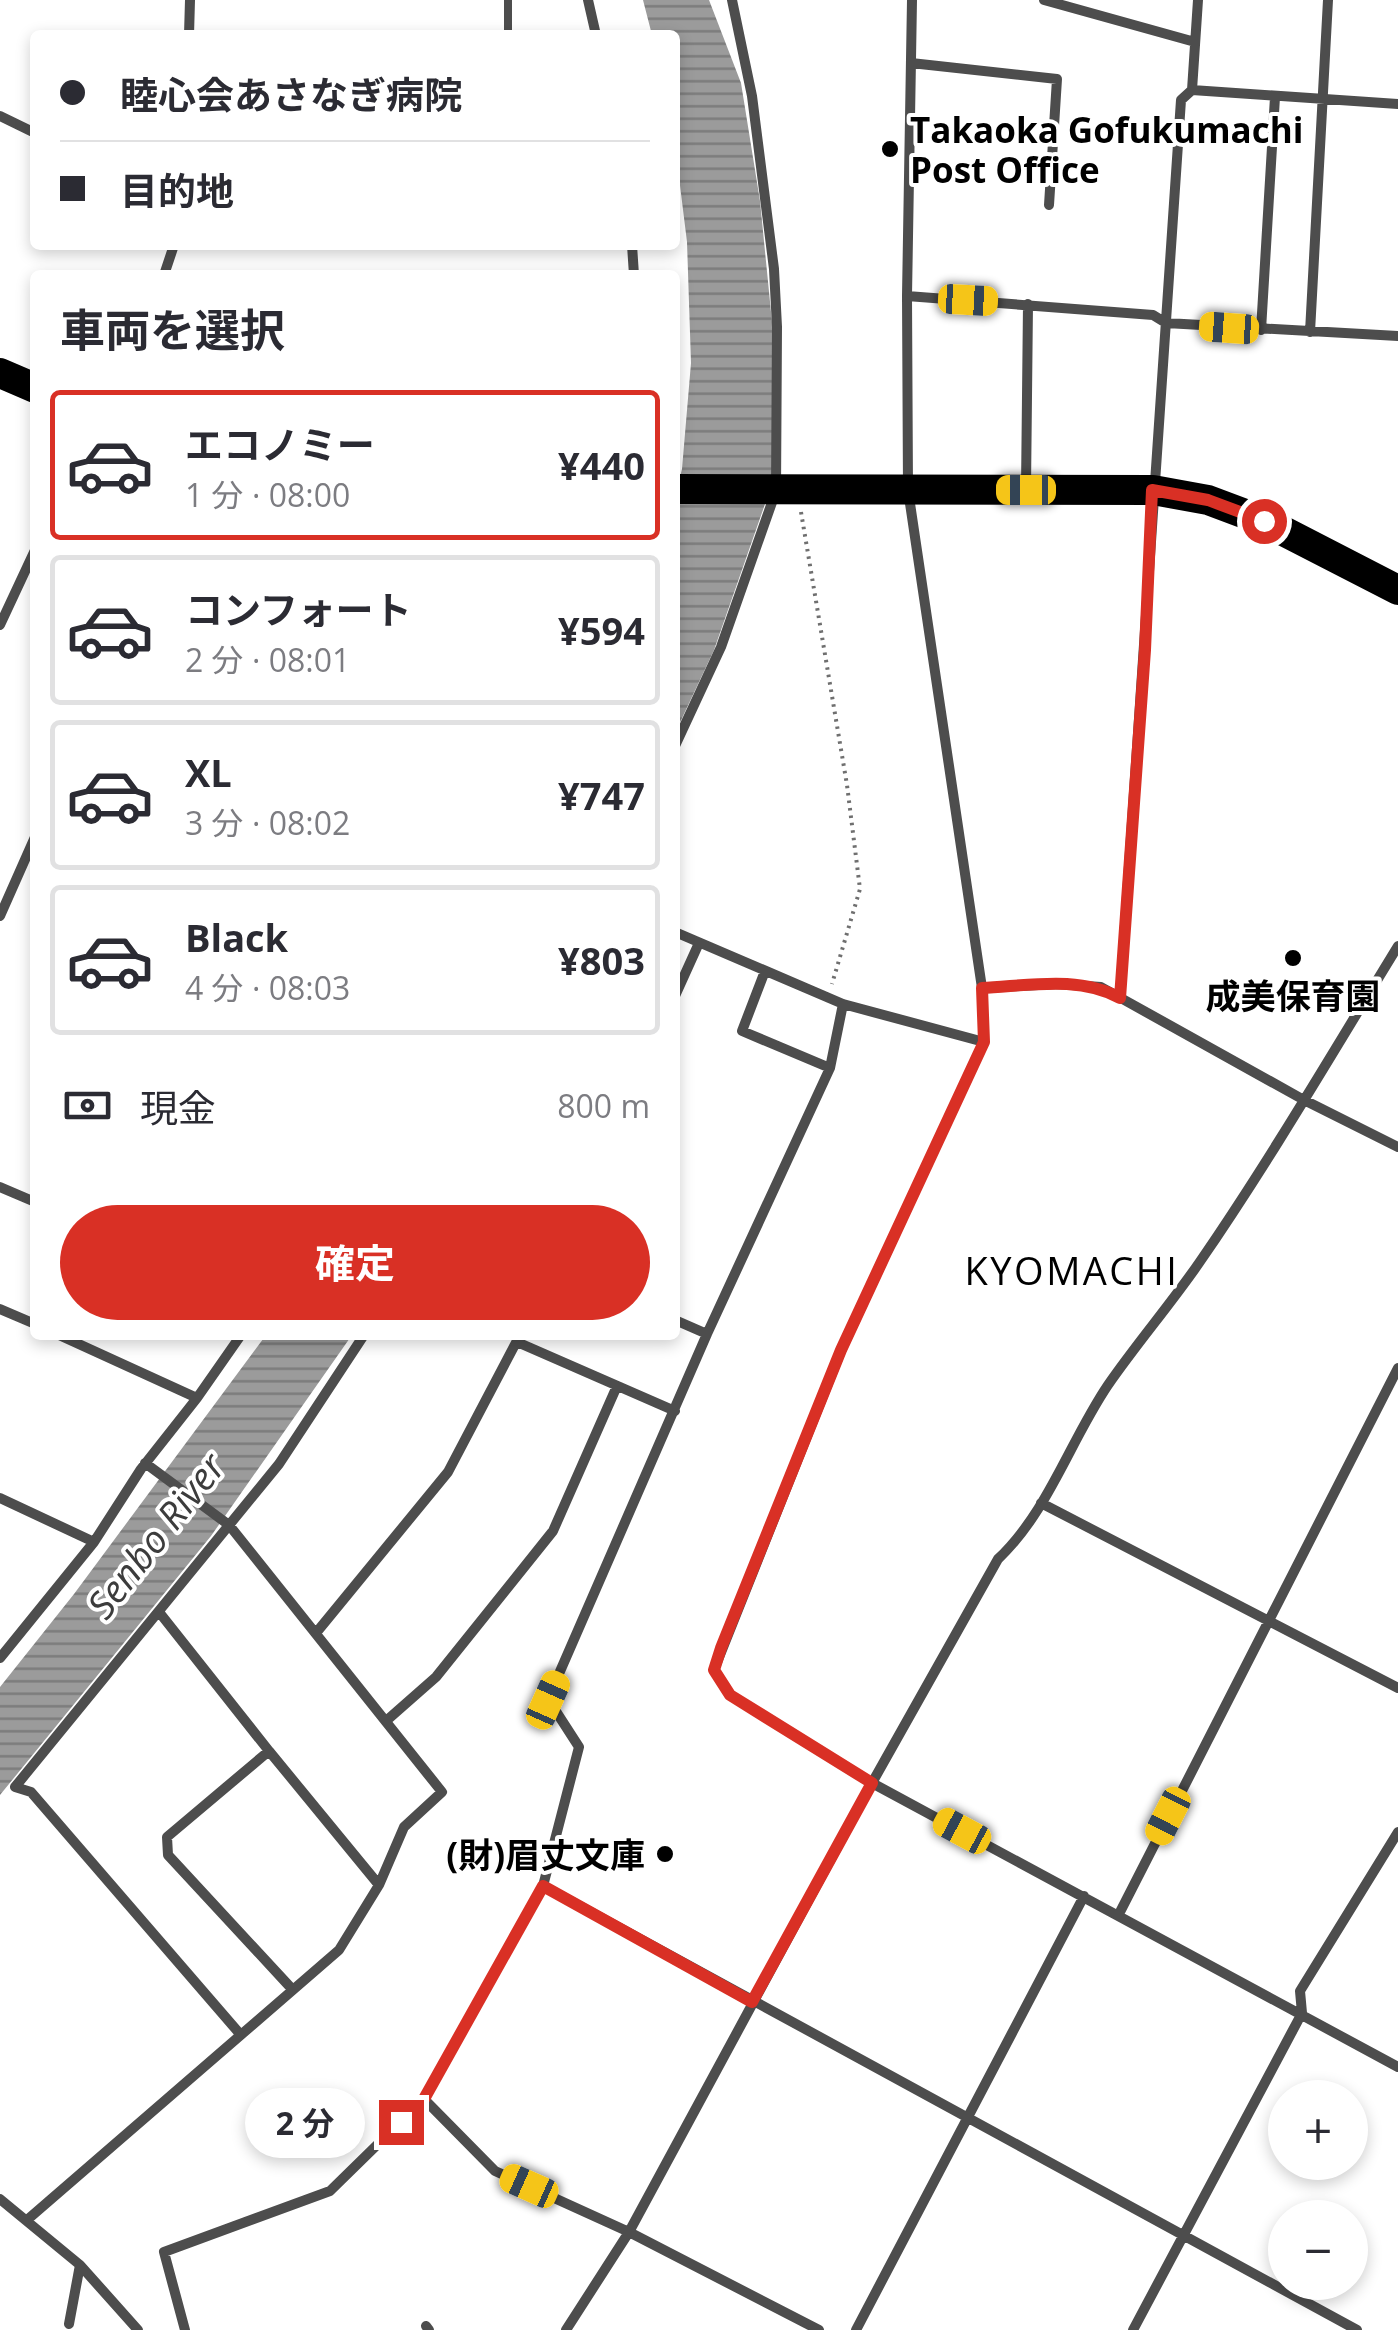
<!DOCTYPE html>
<html lang="ja">
<head>
<meta charset="utf-8">
<style>
  :root { --surface:#fff; --page:#f7f7f7; --text:#2b2b33; --muted:#7c7c81; --line:#e1e1e2; --accent:#d93025 }
  body { margin:0; font-family:"Open Sans","Noto Sans JP",sans-serif; background:var(--page); color:var(--text); height:100vh; display:flex; flex-direction:column; font-size:38px; white-space:nowrap }
  * { box-sizing:border-box; margin:0 }
  p { font-size:32px; color:var(--muted) }
  .icon { flex:none; width:55px; height:55px; fill:none; stroke:currentColor; stroke-width:2; stroke-linecap:round; stroke-linejoin:round }
  .map { position:relative; flex:1; overflow:hidden }
  .sheet { position:absolute; left:30px; top:270px; width:650px; height:1070px; display:flex; flex-direction:column; background:var(--surface); border-radius:10px; box-shadow:0 5px 15px #0003 }
  .sheet>* { flex:none }
  .guide { position:absolute; left:30px; top:30px; width:650px; height:220px; border-radius:10px; box-shadow:0 5px 15px #0003; display:grid; align-content:center; height:220px; padding:0 30px; background:var(--surface) }
  .tools { position:absolute; left:1268px; top:2080px; display:grid; gap:20px }
  .tools a { display:grid; place-items:center; width:100px; height:100px; border-radius:50%; background:var(--surface); box-shadow:0 5px 15px #0003; font-size:50px }
  .end { position:absolute; width:45px; height:45px; margin:-22px; border:12px solid #d93025; background:#fff; box-shadow:0 0 0 5px #fff }
  .from { border-radius:50% }
  .bubble { position:absolute; height:70px; border-radius:35px; background:var(--surface); box-shadow:0 5px 15px #0003; font-size:32px; font-weight:700; line-height:70px; text-align:center }
  .car { position:absolute; width:30px; height:60px; margin:-30px -15px; border-radius:12px; box-shadow:0 0 8px 2px #0007; background:linear-gradient(#f5c518 24%,#345 0 40%,#f5c518 0 76%,#345 0 86%,#f5c518 0) }
  .guide b { display:flex; align-items:center; gap:35px; height:95px; font-size:38px }
  .guide b+b { border-top:2px solid var(--line) }
  .guide i { width:25px; height:25px; background:var(--text) }
  ul { padding:0; list-style:none }
  li { display:flex; align-items:center; gap:30px; height:150px; margin:0 20px 15px; padding:0 10px; border:5px solid var(--line); border-radius:10px }
  li div { flex:1 }
  li b { display:block; font-size:38px }
  li em { font-style:normal; font-weight:700 }
  li.on { border-color:var(--accent) }
  li>.icon { width:90px; height:90px; stroke-width:1.5 }
  h2 { padding:0 30px; font-size:45px; line-height:120px }
  .pay { display:flex; align-items:center; gap:25px; height:110px; padding:0 30px; font-size:38px }
  .pay p { margin-inline-start:auto }
  .cta { display:flex; gap:20px; margin-top:auto; padding:20px 30px }
  .cta a { flex:1; height:115px; border-radius:60px; background:var(--accent); color:#fff; font-size:40px; font-weight:700; line-height:115px; text-align:center }
  .map>svg:first-child { display:block }
</style>
</head>
<body>
<div class="map">
<svg width="1398" height="2330" viewBox="0 0 1398 2330">
  <defs>
    <pattern id="water-rules" width="6" height="5" patternUnits="userSpaceOnUse" patternTransform="scale(2.5)"><rect width="6" height="5" fill="#9b9b9b"/><path d="M0 2.5h6" fill="none" stroke="#7c7c7c"/></pattern>
  </defs>
  <rect width="100%" height="100%" fill="#fff"/>
  <path fill="url(#water-rules)" d="M643,0H709L741,83L760,201L773,332L772,484L714,650L675,733V497L682,469L691,363L687,242L675,145V35H652Z
    M266,1335H352L211,1536L0,1795V1687L74,1594Z"/>
  <g fill="none" stroke-linecap="round" stroke-linejoin="round">
    <path stroke="#6f6f6f" stroke-width="4" stroke-dasharray="2.5 5" stroke-linecap="butt" d="M801,512L847,785L860,889L832,984"/>
    <path stroke="#4d4d4d" stroke-width="8" d="M508,0V35"/>
    <path stroke="#4d4d4d" stroke-width="10" d="M588,0L596,35
      M912,0L907,296L908,490L982,988L984,1042L841,1351L714,1670L730,1695L872,1783L1398,2067
      M1044,0L1195,42
      M189,35L190,0
      M911,63L1057,79L1049,205
      M1192,90L1398,104
      M0,116L35,133
      M632,245L634,275
      M164,275L174,245
      M907,296L1153,315L1166,323L1398,336
      M1261,330L1275,97
      M1310,332L1328,0
      M1026,488L1028,304
      M0,625L35,550
      M675,746L721,647L776,491L777,327L774,269L752,96L732,0
      M0,916L35,837
      M675,932L843,1004L984,1042
      M765,971L742,1031L830,1068
      M982,988L1057,984L1101,987L1304,1100L1398,1147
      M675,996L699,943
      M1120,998L1181,100L1192,90L1198,0
      M0,1187L35,1202
      M0,1309L35,1324
      M675,1320L707,1334
      M59,1335L197,1398L141,1469L94,1542
      M517,1342L675,1411
      M197,1398L241,1335
      M0,1498L94,1542L0,1658
      M1041,1503L1398,1688
      M159,1612L269,1751
      M316,1633L448,1472L520,1335
      M386,1721L436,1677L553,1531L617,1386
      M543,1886L1357,2330
      M1119,1914L1398,1368
      M292,1989L168,1855L167,1837L269,1751L379,1885
      M240,2034L31,1792L15,1787L279,1464L364,1335
      M424,2099L495,2171L629,2232L819,2330
      M0,2199L80,2265L138,2330
      M27,2220L339,1950L379,1885L404,1827L442,1792L229,1525L145,1463
      M69,2324L80,2265
      M426,2326L429,2330
      M185,2330L164,2252L330,2191L424,2099L543,1886L579,1747L548,1699L707,1334L830,1068L843,1004
      M566,2330L629,2232L872,1783L998,1559C1048,1512 1070,1441 1108,1385C1137,1343 1170,1305 1199,1263C1270,1160 1333,1052 1398,946
      M856,2330L1084,1896
      M1133,2330L1302,2013L1300,1991L1398,1832"/>
    <path stroke="#000" stroke-width="30" d="M0,373L35,388
      M675,489L1153,490L1208,500L1264,521L1398,590"/>
  </g>
  <g fill="none" stroke-linecap="round" stroke-linejoin="round">
    <path stroke="#d93025" stroke-width="12" d="M401,2122L424,2099L543,1886L752,2002L872,1783L730,1695L714,1670L721,1648L841,1350L984,1042L982,988C1027,986 1079,975 1120,998L1145,650L1152,490L1208,500L1264,521"/>
  </g>
  <g fill="#000" stroke="#fff" stroke-width="4">
    <circle cx="890" cy="149" r="10"/>
    <circle cx="1293" cy="958" r="10"/>
    <circle cx="665" cy="1854" r="10"/>
  </g>
  <g text-anchor="middle" dominant-baseline="central" stroke-width="8" stroke-linejoin="round" paint-order="stroke">
    <g font-size="35" font-weight="bold" fill="#000" stroke="#fff" text-anchor="start">
      <text x="910" y="129">Takaoka Gofukumachi<tspan x="910" dy="40">Post Office</tspan></text>
      <text x="1293" y="995" text-anchor="middle">成美保育園</text>
      <text x="645" y="1854" text-anchor="end">(財)眉丈文庫</text>
    </g>
    <g font-size="38" letter-spacing="2.5" fill="#000" stroke="#fff">
      <text x="1072" y="1270">KYOMACHI</text>
    </g>
    <g font-size="38" font-style="italic" fill="#3c3c3c" stroke="#fff">
      <text transform="translate(155 1535) rotate(-52)">Senbo River</text>
    </g>
  </g>
</svg>
<div class="tools">
<a>+</a>
<a>−</a>
</div>
<i class="end from" style="left:1264px;top:521px"></i>
<i class="end" style="left:401px;top:2122px"></i>
<div class="bubble" style="left:245px;top:2088px;width:120px">2 分</div>
<i class="car" style="left:968px;top:300px;rotate:93deg"></i>
<i class="car" style="left:1229px;top:328px;rotate:274deg"></i>
<i class="car" style="left:1026px;top:490px;rotate:270deg"></i>
<i class="car" style="left:548px;top:1700px;rotate:24deg"></i>
<i class="car" style="left:1168px;top:1816px;rotate:207deg"></i>
<i class="car" style="left:962px;top:1831px;rotate:298deg"></i>
<i class="car" style="left:529px;top:2186px;rotate:294deg"></i>
<div class="guide">
<b><i class="from"></i>睦心会あさなぎ病院</b>
<b><i></i>目的地</b>
</div>
<section class="sheet">
<h2>車両を選択</h2>
<ul>
<li class="on"><svg class="icon" aria-label="car" viewBox="0 0 24 24"><path d="M5 17H2v-5l4-1 3-4h7l3 4 3 1v5h-3M9 17h6M6 11h13"/><circle cx="7" cy="17" r="2"/><circle cx="17" cy="17" r="2"/></svg><div><b>エコノミー</b><p>1 分 · 08:00</p></div><em>¥440</em></li>
<li><svg class="icon" aria-label="car" viewBox="0 0 24 24"><path d="M5 17H2v-5l4-1 3-4h7l3 4 3 1v5h-3M9 17h6M6 11h13"/><circle cx="7" cy="17" r="2"/><circle cx="17" cy="17" r="2"/></svg><div><b>コンフォート</b><p>2 分 · 08:01</p></div><em>¥594</em></li>
<li><svg class="icon" aria-label="car" viewBox="0 0 24 24"><path d="M5 17H2v-5l4-1 3-4h7l3 4 3 1v5h-3M9 17h6M6 11h13"/><circle cx="7" cy="17" r="2"/><circle cx="17" cy="17" r="2"/></svg><div><b>XL</b><p>3 分 · 08:02</p></div><em>¥747</em></li>
<li><svg class="icon" aria-label="car" viewBox="0 0 24 24"><path d="M5 17H2v-5l4-1 3-4h7l3 4 3 1v5h-3M9 17h6M6 11h13"/><circle cx="7" cy="17" r="2"/><circle cx="17" cy="17" r="2"/></svg><div><b>Black</b><p>4 分 · 08:03</p></div><em>¥803</em></li>
</ul>
<div class="pay"><svg class="icon" aria-label="cash" viewBox="0 0 24 24"><path d="M3 7h18v10H3z"/><circle cx="12" cy="12" r="2"/></svg>現金<p>800 m</p></div>
<div class="cta"><a>確定</a></div>
</section>
</div>
</body>
</html>
